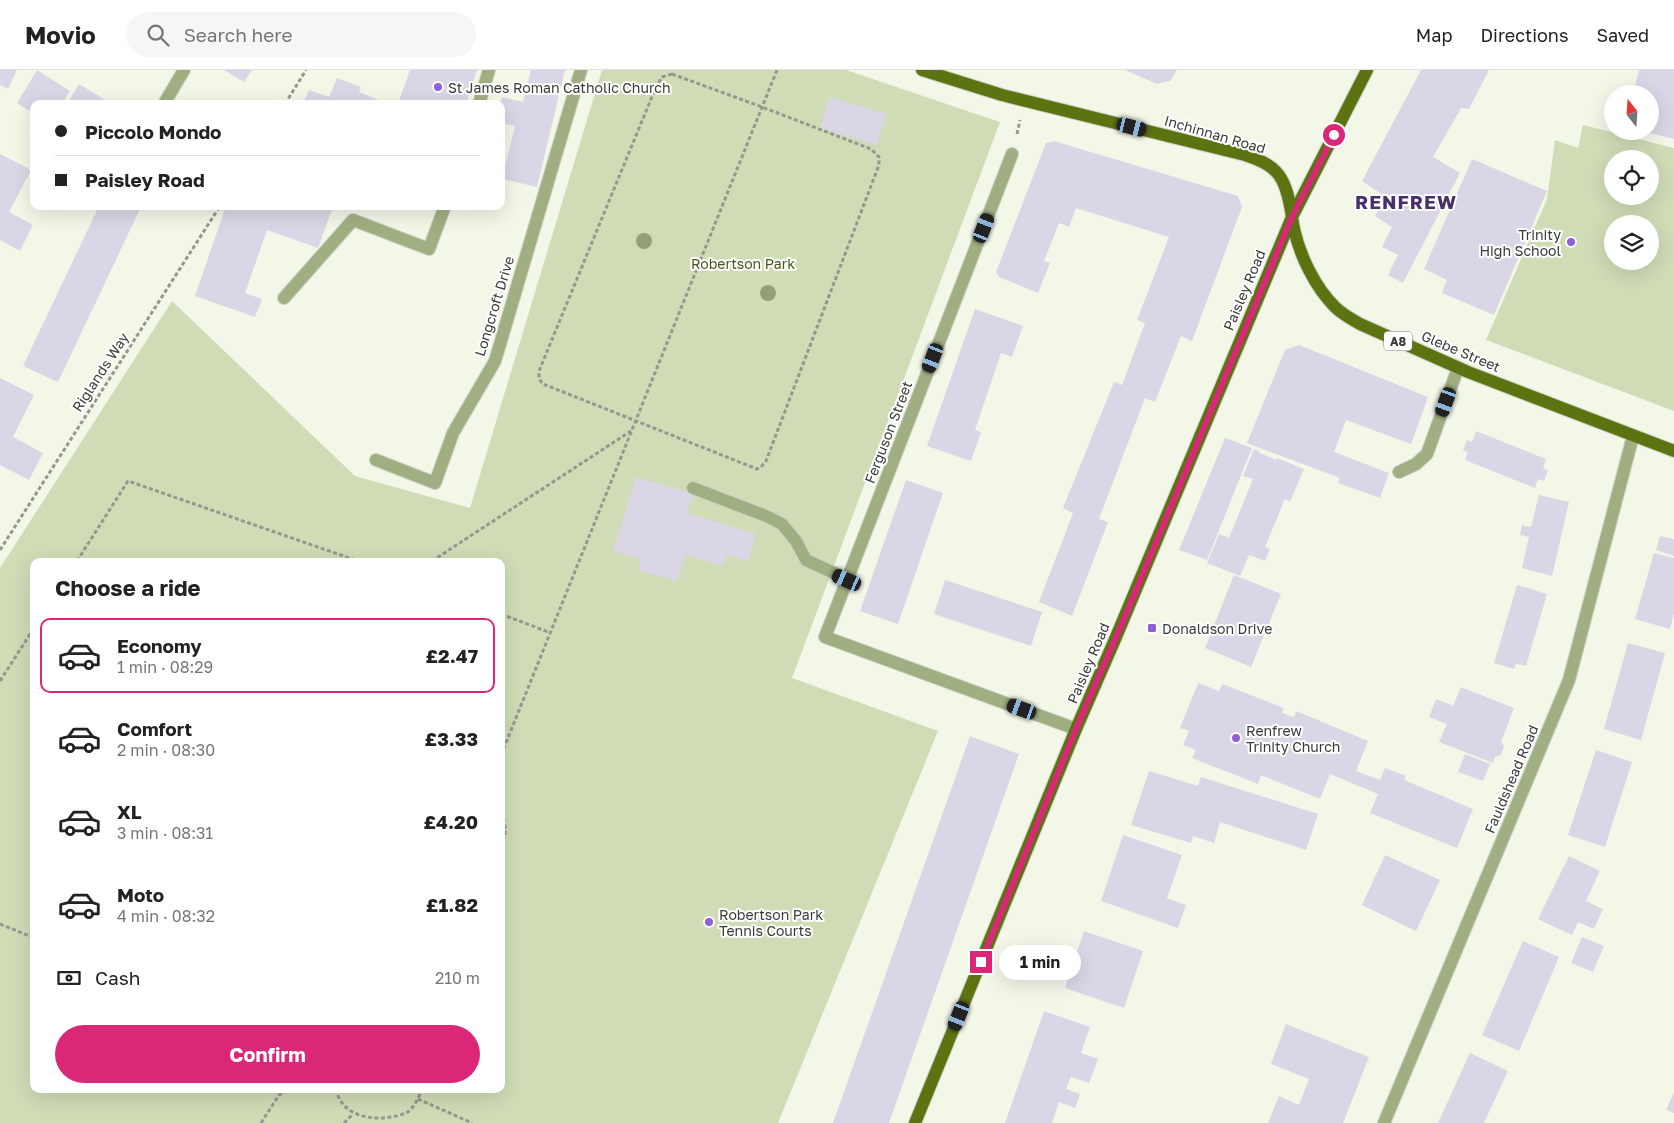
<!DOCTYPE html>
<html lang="en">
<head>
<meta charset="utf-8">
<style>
  :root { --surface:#fff; --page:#f6f6f6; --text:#222; --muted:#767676; --line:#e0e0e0; --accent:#db2777 }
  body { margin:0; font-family:"Golos Text",sans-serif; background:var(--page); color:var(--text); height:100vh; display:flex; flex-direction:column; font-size:19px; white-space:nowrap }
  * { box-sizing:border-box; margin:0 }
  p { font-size:16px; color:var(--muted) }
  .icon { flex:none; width:28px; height:28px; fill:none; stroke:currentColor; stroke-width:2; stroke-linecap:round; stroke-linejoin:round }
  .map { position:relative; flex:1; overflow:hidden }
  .sheet { position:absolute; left:30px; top:488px; width:475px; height:535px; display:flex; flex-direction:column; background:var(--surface); border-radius:10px; box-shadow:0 5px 20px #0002 }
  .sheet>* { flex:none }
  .top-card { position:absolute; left:30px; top:30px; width:475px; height:110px; border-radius:10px; box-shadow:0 5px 20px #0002; display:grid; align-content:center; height:110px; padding:0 25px; background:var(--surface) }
  .needle { width:32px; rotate:343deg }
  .fabs { position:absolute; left:1604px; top:15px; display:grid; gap:10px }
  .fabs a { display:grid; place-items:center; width:55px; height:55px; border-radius:50%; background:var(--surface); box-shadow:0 5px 20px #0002; font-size:25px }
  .end { position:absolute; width:22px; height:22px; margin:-11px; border:6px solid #db2777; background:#fff; box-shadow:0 0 0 2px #fff }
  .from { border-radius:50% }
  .bubble { position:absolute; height:35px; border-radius:18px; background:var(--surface); box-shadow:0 5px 20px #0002; font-size:16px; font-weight:700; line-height:35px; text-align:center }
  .car { position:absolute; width:15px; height:30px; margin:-15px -8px; border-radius:6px; box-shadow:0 0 4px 1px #0007; background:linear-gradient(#222 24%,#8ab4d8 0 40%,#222 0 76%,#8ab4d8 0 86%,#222 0) }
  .top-card b { display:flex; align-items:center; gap:18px; height:48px; font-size:19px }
  .top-card b+b { border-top:1px solid var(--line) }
  .top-card i { width:12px; height:12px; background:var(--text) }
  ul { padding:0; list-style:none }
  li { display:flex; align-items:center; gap:15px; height:75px; margin:0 10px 8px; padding:0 15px; border:2px solid transparent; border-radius:10px }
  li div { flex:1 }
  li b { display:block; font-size:19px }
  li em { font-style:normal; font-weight:700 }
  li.active { border-color:var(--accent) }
  li>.icon { width:45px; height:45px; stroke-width:1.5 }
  h2 { padding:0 25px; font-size:22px; line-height:60px }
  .pay { display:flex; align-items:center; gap:12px; height:55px; padding:0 25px; font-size:19px }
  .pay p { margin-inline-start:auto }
  .action { display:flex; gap:10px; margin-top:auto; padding:10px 25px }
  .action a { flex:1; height:58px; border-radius:30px; background:var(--accent); color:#fff; font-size:20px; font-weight:700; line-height:58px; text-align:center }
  header { display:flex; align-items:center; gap:30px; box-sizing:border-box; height:70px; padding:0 25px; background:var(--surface); border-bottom:1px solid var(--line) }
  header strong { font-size:24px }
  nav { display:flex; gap:28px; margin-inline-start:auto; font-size:18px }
  .search { width:350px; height:45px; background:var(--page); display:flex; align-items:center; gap:12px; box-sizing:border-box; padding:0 18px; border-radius:28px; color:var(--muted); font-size:19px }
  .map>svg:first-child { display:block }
</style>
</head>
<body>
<header>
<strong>Movio</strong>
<div class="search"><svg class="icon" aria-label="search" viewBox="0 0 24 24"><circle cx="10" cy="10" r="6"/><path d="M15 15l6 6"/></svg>Search here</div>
<nav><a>Map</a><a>Directions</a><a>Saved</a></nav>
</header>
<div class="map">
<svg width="1674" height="1053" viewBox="0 0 1674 1053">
  <rect width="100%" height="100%" fill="#f2f7e8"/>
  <path fill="#cfdcb6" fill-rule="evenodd" d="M602,0H846L1000,52L792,608L938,661L778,1053H0V498L172,231L355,406L470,438ZM34,491H501V1019H34Z
    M1583,55L1674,78V341L1486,270L1547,129L1555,70L1578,78ZM1612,89H1650V126H1612ZM1612,154H1650V191H1612Z"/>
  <path fill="#dbd6e5" d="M0,0H17L8,19L0,15Z
    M37,0L70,21L62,34H34V44L17,33Z
    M224,0H252L244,12Z
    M410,0H477L466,34H398Z
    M531,0H565L537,117L502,109L515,56L501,53V34H500L502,27L523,32Z
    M1125,0H1177L1170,11L1157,14Z
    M1421,0H1489L1469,39L1461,38L1433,87L1460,103L1403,213L1388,205L1398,185L1382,177L1392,157L1375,146L1386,127L1362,111Z
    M1639,0H1674V69L1646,62L1650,61V24H1633Z
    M337,8L361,17L359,22L381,31L380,34H303L309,20L329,27Z
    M79,14L112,34H67Z
    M829,27L886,44L877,75L820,58Z
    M1054,71L1238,126L1242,137L1192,271L1181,266L1155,332L1145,328L1099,449L1108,452L1072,546L1039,532L1073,443L1063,438L1114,312L1122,315L1145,253L1137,250L1169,167L1076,138L1069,157L1059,153L1044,191L1050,193L1038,223L999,207L996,202L1046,73Z
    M0,84L31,100L9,142L33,155L20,181L0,170Z
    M1472,89L1547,121L1494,245L1442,223L1447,210L1424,199Z
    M99,136H133L140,139L58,312L23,296Z
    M226,136H325L332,139L318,178L267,160L245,223L262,229L255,247L195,226Z
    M975,239L1023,256L1012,287L1001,283L975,360L981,362L971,391L927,376Z
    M1299,275L1428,327L1411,374L1346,350L1334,382L1389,403L1380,428L1338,413L1340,408L1247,373L1285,280Z
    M0,308L34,325L13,367L43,383L29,410L0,395Z
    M1476,361L1546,389L1543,398L1548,400L1544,411L1538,409L1535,418L1465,390L1468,382L1463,380L1467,370L1472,372Z
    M1225,368L1252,378L1207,490L1179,480Z
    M1254,379L1259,381L1258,382L1276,390L1277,388L1304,399L1290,432L1285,429L1265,477L1270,479L1265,491L1249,485L1240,506L1207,493L1219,464L1229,468L1253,409L1243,406Z
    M636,407L693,424L687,443L756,464L748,491L727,485L723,496L686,485L677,511L638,500L641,489L613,481Z
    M906,410L943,423L898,554L860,541Z
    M1539,425L1569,432L1552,506L1522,498L1529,467L1520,465L1522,455L1531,457Z
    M1660,466L1674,469V486L1656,480Z
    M1654,483L1674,488V543L1670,559L1635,549Z
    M1234,505L1281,524L1251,597L1205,578Z
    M945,510L1042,542L1031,576L934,544Z
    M1517,515L1547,524L1526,596L1516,594L1514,599L1494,593Z
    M1628,573L1665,583L1641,670L1604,659Z
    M1198,613L1219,621L1222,614L1284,638L1282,643L1294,647L1296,641L1368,671L1356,701L1380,710L1385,698L1406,706L1404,710L1473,739L1457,778L1370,743L1378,724L1330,704L1320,729L1261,705L1258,714L1192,688L1196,680L1183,675L1189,661L1180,658Z
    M1461,617L1514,638L1501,672L1504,676L1501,685L1495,687L1493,693L1439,672L1447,654L1429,647L1436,629L1453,636Z
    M970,666L1019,684L889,1053H833Z
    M1596,680L1632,692L1605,777L1568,765Z
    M1465,684L1490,694L1483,711L1458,702Z
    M1149,701L1198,716L1201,707L1318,744L1306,780L1220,752L1214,773L1193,766L1191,773L1131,755Z
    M1123,765L1182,785L1167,828L1186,835L1178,858L1101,831Z
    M1385,785L1440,810L1416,861L1362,835Z
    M1569,786L1600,801L1586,831L1603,839L1594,859L1578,852L1572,865L1538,849Z
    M1084,861L1143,881L1124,938L1065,918Z
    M1582,867L1604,876L1593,902L1571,893Z
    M1523,871L1559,887L1519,981L1482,965Z
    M1044,941L1090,957L1081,983L1098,989L1089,1013L1071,1007L1066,1019L1080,1024L1075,1038L1059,1032L1052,1053H1005Z
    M1286,954L1369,987L1343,1053H1268L1279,1026L1299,1035L1309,1009L1271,994Z
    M1470,983L1508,1001L1484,1053H1438Z
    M1674,1022V1043L1666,1040Z"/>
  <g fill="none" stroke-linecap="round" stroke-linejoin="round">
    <defs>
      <path id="service" d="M479,34L489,0
        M284,228L353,150L429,179L445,136
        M376,390L435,413L453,363L495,291L581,0
        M1399,402L1416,394L1427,384L1458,298
        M693,418L766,446L782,454L796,471L806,490L847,509"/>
      <path id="minor" d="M168,34L165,32L184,0
        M1012,84L825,567L1076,659
        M1384,1053L1569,610L1633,366"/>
      <path id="primary" d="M922,0L1002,25L1245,85C1260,90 1275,96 1282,110C1290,125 1291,143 1294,159C1300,186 1315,217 1335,237C1342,244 1351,249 1360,254L1468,302L1674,381
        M915,1053L1076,659L1116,567L1292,147L1367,0"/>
    </defs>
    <use href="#service" stroke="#cdd1c4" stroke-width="14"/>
    <use href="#minor" stroke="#cdd1c4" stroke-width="14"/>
    <use href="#primary" stroke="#cdd1c4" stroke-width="14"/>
    <path stroke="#94988e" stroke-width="3" stroke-dasharray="4 2.5" stroke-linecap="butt" d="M672,4L762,37L871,79L879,87V95L766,391L761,397L757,399L543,314L539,309V301L656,17L662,7Z
      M285,34L306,0
      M1017,64L1020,50
      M0,480L220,136
      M77,491L128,411L358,491
      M432,491L631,361
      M501,544L551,563
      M0,611L34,558
      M501,685L777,0
      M501,742C506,754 507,763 501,776
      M0,854L34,868
      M336,1019C342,1051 384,1053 408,1042C415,1036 419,1027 422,1019
      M418,1029L472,1053
      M261,1053L279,1025L292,1019
      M344,1053L353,1044"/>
    <use href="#service" stroke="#a0af82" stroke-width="12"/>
    <use href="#minor" stroke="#a0af82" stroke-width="12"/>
    <use href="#primary" stroke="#5c7312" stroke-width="12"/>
  </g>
  <g fill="#949f76">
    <circle cx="644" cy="171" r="8"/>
    <circle cx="768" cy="223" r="8"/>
  </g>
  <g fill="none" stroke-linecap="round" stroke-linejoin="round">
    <path stroke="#db2777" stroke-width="6" d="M981,892L1076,659L1124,549L1292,147L1334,65"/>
  </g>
  <g fill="#915fd8" stroke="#fff" stroke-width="2">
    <circle cx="438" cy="17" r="5"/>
    <circle cx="1571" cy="172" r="5"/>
    <rect x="1147" y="553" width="10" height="10" rx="2.5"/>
    <circle cx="1236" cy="668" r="5"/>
    <circle cx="709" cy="852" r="5"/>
  </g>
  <g text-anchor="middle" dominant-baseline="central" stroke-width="4" stroke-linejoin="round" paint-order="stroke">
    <rect fill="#fff" stroke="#747672" stroke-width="1" x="1384" y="261.5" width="28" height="19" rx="4"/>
    <g font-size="12" font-weight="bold" fill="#393b36">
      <text x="1398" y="271">A8</text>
    </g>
    <g font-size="14" fill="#393b36" stroke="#fff" text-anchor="start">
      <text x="448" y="17">St James Roman Catholic Church</text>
      <text x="1561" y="164" text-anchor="end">Trinity<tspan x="1561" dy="16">High School</tspan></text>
      <text x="1162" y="558">Donaldson Drive</text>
      <text x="1246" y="660">Renfrew<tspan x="1246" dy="16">Trinity Church</tspan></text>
      <text x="719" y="844">Robertson Park<tspan x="719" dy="16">Tennis Courts</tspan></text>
    </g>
    <g font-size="14" fill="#393b36" stroke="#fff">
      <text transform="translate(1215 64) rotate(16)">Inchinnan Road</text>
      <text transform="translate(1244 220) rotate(-67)">Paisley Road</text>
      <text transform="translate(494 236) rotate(-73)">Longcroft Drive</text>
      <text transform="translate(1461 281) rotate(23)">Glebe Street</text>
      <text transform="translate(100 302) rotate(-57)">Riglands Way</text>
      <text transform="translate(888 362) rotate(-69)">Ferguson Street</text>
      <text transform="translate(1088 593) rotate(-67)">Paisley Road</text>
      <text transform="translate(1511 709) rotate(-67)">Fauldshead Road</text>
    </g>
    <g font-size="14" fill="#475719" stroke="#fff">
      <text x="743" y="193">Robertson Park</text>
    </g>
    <g font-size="19" font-weight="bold" letter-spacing="1" fill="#47306b" stroke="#fff">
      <text x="1406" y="131">RENFREW</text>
    </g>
  </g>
</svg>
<div class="fabs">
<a><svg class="needle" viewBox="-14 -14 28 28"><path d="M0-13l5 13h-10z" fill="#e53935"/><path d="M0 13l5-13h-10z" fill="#767676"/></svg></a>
<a><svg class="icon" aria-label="locate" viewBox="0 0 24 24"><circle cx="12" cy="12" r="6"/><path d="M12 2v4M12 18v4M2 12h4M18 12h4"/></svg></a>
<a><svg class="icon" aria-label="layers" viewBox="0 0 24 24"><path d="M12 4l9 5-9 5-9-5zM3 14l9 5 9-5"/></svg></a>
</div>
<i class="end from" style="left:1334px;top:65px"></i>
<i class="end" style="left:981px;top:892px"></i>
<div class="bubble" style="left:999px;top:875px;width:82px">1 min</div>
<i class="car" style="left:1132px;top:57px;rotate:104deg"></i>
<i class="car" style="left:984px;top:158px;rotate:21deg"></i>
<i class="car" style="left:933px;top:288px;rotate:201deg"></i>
<i class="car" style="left:1446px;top:332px;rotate:200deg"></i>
<i class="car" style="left:847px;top:510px;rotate:294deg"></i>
<i class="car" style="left:1022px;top:639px;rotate:290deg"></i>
<i class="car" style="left:959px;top:946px;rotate:202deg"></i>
<div class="top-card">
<b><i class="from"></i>Piccolo Mondo</b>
<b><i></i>Paisley Road</b>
</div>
<section class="sheet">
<h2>Choose a ride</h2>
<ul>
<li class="active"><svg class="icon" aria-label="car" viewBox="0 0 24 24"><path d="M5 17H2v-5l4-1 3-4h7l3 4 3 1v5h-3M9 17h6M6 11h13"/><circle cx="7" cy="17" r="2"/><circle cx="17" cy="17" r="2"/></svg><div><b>Economy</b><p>1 min · 08:29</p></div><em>£2.47</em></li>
<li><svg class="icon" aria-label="car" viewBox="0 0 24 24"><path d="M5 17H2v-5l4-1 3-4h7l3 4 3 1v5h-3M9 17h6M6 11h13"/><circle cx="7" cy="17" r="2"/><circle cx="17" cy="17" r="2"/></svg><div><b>Comfort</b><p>2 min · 08:30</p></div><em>£3.33</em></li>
<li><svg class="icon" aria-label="car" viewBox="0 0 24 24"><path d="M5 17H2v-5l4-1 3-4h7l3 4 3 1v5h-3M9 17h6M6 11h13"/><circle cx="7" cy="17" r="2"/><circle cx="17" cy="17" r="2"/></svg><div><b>XL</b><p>3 min · 08:31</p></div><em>£4.20</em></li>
<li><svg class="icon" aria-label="car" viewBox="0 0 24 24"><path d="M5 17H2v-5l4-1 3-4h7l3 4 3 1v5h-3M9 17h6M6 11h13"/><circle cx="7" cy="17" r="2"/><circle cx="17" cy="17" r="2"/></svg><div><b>Moto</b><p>4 min · 08:32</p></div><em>£1.82</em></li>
</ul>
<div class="pay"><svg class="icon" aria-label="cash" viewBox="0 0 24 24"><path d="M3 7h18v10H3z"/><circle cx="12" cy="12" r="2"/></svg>Cash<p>210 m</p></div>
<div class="action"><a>Confirm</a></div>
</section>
</div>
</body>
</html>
